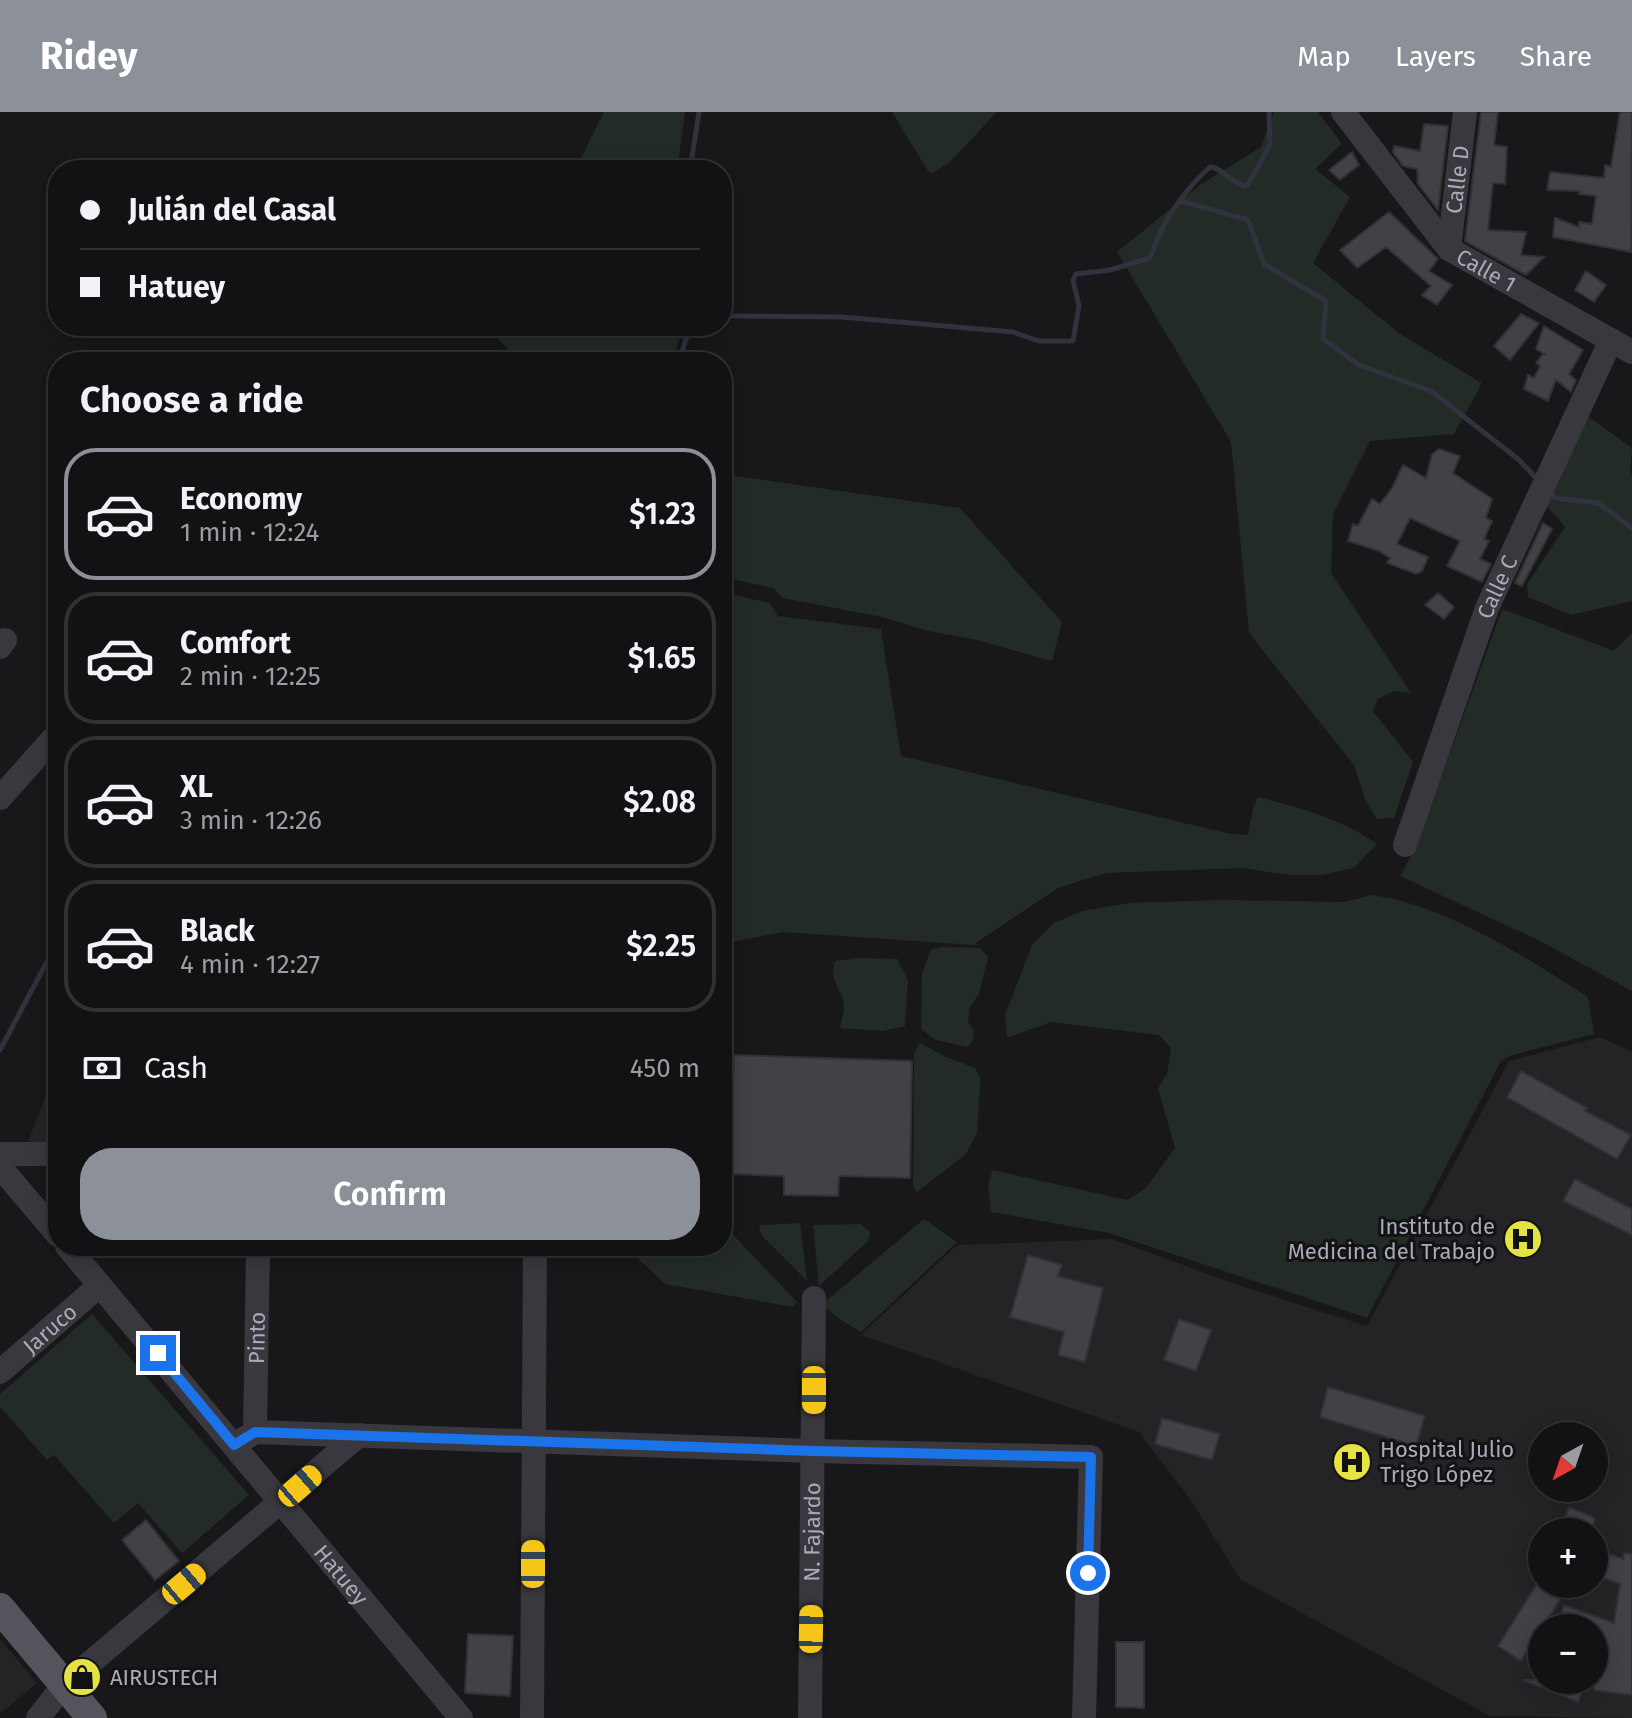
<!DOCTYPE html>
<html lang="en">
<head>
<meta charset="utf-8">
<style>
  :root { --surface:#121113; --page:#1f1f21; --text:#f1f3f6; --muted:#9c9da0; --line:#313133; --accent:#8c9099 }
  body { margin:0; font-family:"Fira Sans",sans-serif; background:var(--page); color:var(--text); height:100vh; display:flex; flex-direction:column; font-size:30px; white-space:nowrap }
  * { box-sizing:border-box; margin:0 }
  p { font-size:26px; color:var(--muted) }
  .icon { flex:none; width:44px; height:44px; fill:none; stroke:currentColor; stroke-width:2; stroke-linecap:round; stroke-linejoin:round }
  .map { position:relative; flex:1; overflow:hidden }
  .panel { position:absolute; left:48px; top:240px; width:684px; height:904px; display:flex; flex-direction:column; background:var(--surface); border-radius:32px; box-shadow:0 4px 20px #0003,0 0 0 2px var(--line) }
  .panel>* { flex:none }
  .top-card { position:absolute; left:48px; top:48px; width:684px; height:176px; border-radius:32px; box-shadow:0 4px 20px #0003,0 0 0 2px var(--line); display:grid; align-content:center; height:176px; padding:0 32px; background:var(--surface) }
  .needle { width:52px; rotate:220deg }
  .buttons { position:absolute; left:1528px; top:1310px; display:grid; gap:16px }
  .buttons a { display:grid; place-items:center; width:80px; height:80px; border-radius:50%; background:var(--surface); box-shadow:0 4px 20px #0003,0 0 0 2px var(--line); font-size:40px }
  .end { position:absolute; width:36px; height:36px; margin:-18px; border:10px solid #1a73e8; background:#fff; box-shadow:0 0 0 4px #fff }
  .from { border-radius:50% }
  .car { position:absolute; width:24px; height:48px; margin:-24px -12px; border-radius:10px; box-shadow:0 0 6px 2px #0007; background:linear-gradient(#f5c518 24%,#345 0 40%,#f5c518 0 76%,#345 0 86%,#f5c518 0) }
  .top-card b { display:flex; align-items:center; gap:28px; height:76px; font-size:30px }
  .top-card b+b { border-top:2px solid var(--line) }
  .top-card i { width:20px; height:20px; background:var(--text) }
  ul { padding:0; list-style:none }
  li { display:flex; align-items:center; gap:24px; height:132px; margin:0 16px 12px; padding:0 16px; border:4px solid var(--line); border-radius:32px }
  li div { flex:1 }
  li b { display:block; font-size:30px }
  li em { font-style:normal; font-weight:600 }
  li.active { border-color:var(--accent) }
  li>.icon { width:72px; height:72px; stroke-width:1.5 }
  h2 { padding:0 32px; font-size:36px; line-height:96px }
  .pay { display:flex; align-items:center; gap:20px; height:88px; padding:0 32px; font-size:30px }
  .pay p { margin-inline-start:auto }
  .action { display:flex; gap:16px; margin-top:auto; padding:16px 32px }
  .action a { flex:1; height:92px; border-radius:32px; background:var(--accent); color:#fff; font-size:32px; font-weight:600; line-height:92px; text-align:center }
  header { display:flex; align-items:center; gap:48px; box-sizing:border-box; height:112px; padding:0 40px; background:var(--accent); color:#fff }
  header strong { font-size:38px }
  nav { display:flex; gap:44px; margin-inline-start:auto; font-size:28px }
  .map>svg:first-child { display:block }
</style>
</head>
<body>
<header>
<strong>Ridey</strong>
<nav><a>Map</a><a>Layers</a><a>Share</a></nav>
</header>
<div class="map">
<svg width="1632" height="1606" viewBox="0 0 1632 1606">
  <rect width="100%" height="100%" fill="#181719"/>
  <path fill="#242326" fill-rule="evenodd" d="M1600,925L1632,940V1606L1490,1604L1240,1467L1193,1391L1139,1320L861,1223L957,1133L1112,1127L1241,1174L1367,1214L1509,949ZM1542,1324H1594V1376H1542ZM1542,1420H1594V1472H1542ZM1542,1516H1594V1568H1542Z
    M58,952V1032H27Z
    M0,1527L37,1571L0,1602Z"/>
  <path fill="#232b27" d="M604,0H685L677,58H570L578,52Z
    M892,0H997L949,51L933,61L928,59Z
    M1274,0H1318L1342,32L1315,57L1350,85L1313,151L1400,222L1482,271L1454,322L1370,329L1333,402L1331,461L1411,581L1394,579L1378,587L1373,599L1413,650L1394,706L1377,707L1366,690L1354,653L1249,521L1231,330L1117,140L1200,73L1261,35Z
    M486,214H684L671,250H520Z
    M1585,302L1632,336L1630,360L1632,362V489L1571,503L1528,485L1527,472L1565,415L1546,393Z
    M722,362L960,396L1062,510L1052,549L977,528L928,519L882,505L783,486L773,476L722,465Z
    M722,480L770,491L778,504L881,517L901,644L1231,722L1248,723L1253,697L1258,685C1300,696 1341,706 1377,732L1354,756L1322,763H1288L1243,756L1106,761L1058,776L973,833L783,820L737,829L722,836Z
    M1502,497L1614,539L1632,521V879L1540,829L1400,764L1416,735Z
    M1372,783C1443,792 1528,846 1588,885L1594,922L1512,943L1501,949L1367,1206L1109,1121L991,1100L988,1075L992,1058L1127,1088L1145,1077L1175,1036L1158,976L1167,962L1171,936L1159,923L1051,910L1007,926L1005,903L1032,833L1054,811L1082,799L1130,791L1224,788L1344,790Z
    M941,835L980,836L988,845L979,882L970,895L968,909L974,920L973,928L967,935L936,928L921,917L922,862L931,838Z
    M858,846L897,847L908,868L905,914L883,919L840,916C841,910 844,902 844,895C844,877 828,872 835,849Z
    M920,931L946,945L975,956L980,965V977L977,1021L966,1042L917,1080L913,1075L914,941Z
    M924,1107L957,1130L861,1220L836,1205L826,1196V1189Z
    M722,1111L797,1190L793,1195L665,1172L625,1134H722Z
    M800,1111L807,1169L763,1125L759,1117L761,1113Z
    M861,1112L870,1120L868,1129L819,1174L813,1113Z
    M92,1202L249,1383L182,1441L138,1391L114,1411L54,1343L47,1348L0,1295V1282Z"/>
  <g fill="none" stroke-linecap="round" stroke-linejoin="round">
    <path stroke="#30333e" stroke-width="5" d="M690,58L699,0
      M1181,89L1248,108L1264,152L1326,189L1323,227L1359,253L1431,279L1518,347L1539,369
      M722,204L842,205L1013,220L1039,229H1073L1079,194L1073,168L1076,162L1110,158L1150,146C1161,112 1183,79 1210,55C1225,57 1231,71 1245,74L1249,71L1270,33L1269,0
      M679,250L686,227L697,214
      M1549,379L1555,386L1598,391L1632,416
      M0,938L58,829"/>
  </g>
  <path fill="#424146" stroke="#323135" stroke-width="2" d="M1481,0H1498L1494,33L1507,35L1505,72L1493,71L1488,118L1526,120L1521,143L1544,145L1526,163L1465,129Z
    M1620,0H1632L1631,140L1553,125L1555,106L1579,115V110L1592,112L1596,84L1579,82L1580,79L1547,78L1550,60L1604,66L1605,53L1611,55Z
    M1424,12L1448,14L1438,98L1418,72L1417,57L1403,54L1393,40L1394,34L1420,39Z
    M1352,40L1359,53L1340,68L1329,58Z
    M1389,100L1438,147L1429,159L1452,173L1437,193L1422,183L1431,174L1386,135L1357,156L1340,138Z
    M1586,159L1606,173L1594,190L1575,178Z
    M1521,202L1539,211L1510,248L1494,234Z
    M1544,214L1583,238L1569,262L1576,268L1571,280L1556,268L1548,289L1524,277L1528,263L1534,266L1540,254L1536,251L1543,242L1546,243L1536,237Z
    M1439,337L1460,344L1453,361L1492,387L1486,406L1492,409L1484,427L1489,429L1480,447L1491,452L1482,470L1447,454L1460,429L1410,406L1397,432L1428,445L1422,459L1416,462L1387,451L1390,446L1379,439L1348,429L1353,412L1358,414L1372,387L1380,392L1392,376L1403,353L1426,366L1432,342Z
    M1543,411L1552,417L1522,474L1515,471Z
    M1438,481L1454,495L1444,507L1425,493Z
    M734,943L912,949L910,1066L839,1064L838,1084L784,1083V1064L731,1062Z
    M1521,959L1587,996L1585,999L1631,1023L1617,1047L1507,985Z
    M1575,1067L1632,1097V1123L1563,1089Z
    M1028,1143L1062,1153L1058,1164L1103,1176L1085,1250L1058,1243L1064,1220L1010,1205Z
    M1179,1207L1211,1218L1196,1259L1164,1248Z
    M1328,1275L1425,1304L1416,1334L1320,1305Z
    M1162,1306L1220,1322L1212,1348L1155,1332Z
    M1569,1395L1595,1406L1591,1420H1561Z
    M146,1408L179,1449L155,1468L122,1428Z
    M1594,1437L1623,1447L1624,1441L1632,1442V1583L1594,1578V1516H1556L1564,1493L1614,1511L1620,1472L1594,1463Z
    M1537,1472H1570L1521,1549L1498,1534Z
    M468,1522L513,1524L510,1584L465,1581Z
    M1116,1530H1144V1596L1116,1595Z
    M1523,1568H1586L1578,1590Z"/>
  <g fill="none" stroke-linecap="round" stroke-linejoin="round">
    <g stroke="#39383e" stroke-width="24">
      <path id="s1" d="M1343,0L1449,137L1632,240"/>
      <path id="s2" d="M1449,137L1465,0"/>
      <path d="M0,535L5,528"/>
      <path d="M0,686L58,621"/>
      <path id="s3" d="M1405,733L1487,496L1611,228"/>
      <path d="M0,1042H58"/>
      <path d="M0,1055L58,1123"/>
      <path id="s4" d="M67,1134L461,1606"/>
      <path id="s5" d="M0,1260L100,1173"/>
      <path id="s6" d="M255,1320L258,1134"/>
      <path d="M234,1333L255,1320L814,1339L1091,1345L1084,1606"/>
      <path d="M38,1606L64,1573L359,1323"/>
      <path d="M532,1606L535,1134"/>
      <path id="s7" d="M810,1606L814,1186"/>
    </g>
    <path stroke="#55545c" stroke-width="30" d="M0,1496L92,1606"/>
  </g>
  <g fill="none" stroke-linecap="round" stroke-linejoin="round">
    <path stroke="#1a73e8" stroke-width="10" d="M158,1241L234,1333L255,1320L814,1339L1091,1345L1088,1461"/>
  </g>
  <defs>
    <symbol id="hospital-disc" viewBox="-11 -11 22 22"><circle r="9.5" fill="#e5e343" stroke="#131214"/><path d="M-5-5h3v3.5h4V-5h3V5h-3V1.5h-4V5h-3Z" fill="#111"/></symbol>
    <symbol id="shop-disc" viewBox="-11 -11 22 22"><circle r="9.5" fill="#e5e343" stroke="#131214"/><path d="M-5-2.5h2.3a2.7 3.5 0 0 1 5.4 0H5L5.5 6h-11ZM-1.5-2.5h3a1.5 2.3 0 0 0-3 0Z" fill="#111"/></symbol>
  </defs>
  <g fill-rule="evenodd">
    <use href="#hospital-disc" x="1501" y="1105" width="44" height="44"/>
    <use href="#hospital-disc" x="1330" y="1328" width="44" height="44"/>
    <use href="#shop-disc" x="60" y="1543" width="44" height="44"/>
  </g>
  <g text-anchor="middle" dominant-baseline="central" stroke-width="6" stroke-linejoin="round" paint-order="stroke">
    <g font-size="22" fill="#aaaab8" stroke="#131214">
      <text stroke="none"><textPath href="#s2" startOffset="70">Calle D</textPath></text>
      <text stroke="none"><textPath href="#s1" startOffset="216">Calle 1</textPath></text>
      <text stroke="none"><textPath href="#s3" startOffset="274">Calle C</textPath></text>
      <text stroke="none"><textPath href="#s5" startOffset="66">Jaruco</textPath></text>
      <text stroke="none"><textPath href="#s6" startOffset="94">Pinto</textPath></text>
      <text stroke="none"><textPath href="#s7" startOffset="186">N. Fajardo</textPath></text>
      <text stroke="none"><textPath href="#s4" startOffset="428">Hatuey</textPath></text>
    </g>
    <g font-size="22" fill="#aaaab8" stroke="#131214" text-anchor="start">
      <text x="1495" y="1114" text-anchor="end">Instituto de<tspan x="1495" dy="25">Medicina del Trabajo</tspan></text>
      <text x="1380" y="1337">Hospital Julio<tspan x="1380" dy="25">Trigo López</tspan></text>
      <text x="110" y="1565">AIRUSTECH</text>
    </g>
  </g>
</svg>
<div class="buttons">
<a><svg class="needle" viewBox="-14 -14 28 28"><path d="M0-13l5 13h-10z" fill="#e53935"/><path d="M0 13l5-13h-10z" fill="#9c9da0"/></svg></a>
<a>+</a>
<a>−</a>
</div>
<i class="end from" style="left:1088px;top:1461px"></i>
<i class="end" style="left:158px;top:1241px"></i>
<i class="car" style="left:814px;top:1278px;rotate:180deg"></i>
<i class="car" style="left:300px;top:1374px;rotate:49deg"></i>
<i class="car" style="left:533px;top:1452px;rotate:0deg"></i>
<i class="car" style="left:184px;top:1472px;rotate:50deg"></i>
<i class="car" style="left:811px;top:1517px;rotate:1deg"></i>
<div class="top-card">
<b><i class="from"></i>Julián del Casal</b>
<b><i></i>Hatuey</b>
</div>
<section class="panel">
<h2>Choose a ride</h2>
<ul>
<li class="active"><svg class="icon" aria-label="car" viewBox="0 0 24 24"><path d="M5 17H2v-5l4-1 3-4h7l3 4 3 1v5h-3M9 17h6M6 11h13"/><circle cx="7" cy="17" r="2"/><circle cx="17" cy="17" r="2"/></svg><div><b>Economy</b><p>1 min · 12:24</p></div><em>$1.23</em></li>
<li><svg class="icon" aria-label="car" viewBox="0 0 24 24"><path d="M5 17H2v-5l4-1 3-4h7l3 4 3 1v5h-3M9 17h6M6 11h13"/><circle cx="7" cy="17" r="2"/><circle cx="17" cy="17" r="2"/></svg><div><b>Comfort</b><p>2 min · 12:25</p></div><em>$1.65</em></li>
<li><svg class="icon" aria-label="car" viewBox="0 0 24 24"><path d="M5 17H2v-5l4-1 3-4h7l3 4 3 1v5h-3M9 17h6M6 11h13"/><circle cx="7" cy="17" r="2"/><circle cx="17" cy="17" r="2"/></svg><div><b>XL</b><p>3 min · 12:26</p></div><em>$2.08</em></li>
<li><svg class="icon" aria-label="car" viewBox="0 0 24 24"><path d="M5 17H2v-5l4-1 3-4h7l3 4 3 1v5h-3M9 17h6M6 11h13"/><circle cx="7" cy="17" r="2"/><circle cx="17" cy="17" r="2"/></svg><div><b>Black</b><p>4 min · 12:27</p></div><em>$2.25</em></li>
</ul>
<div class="pay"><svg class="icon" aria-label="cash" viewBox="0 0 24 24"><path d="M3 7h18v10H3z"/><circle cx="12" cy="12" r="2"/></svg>Cash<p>450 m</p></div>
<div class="action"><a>Confirm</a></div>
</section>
</div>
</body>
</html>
